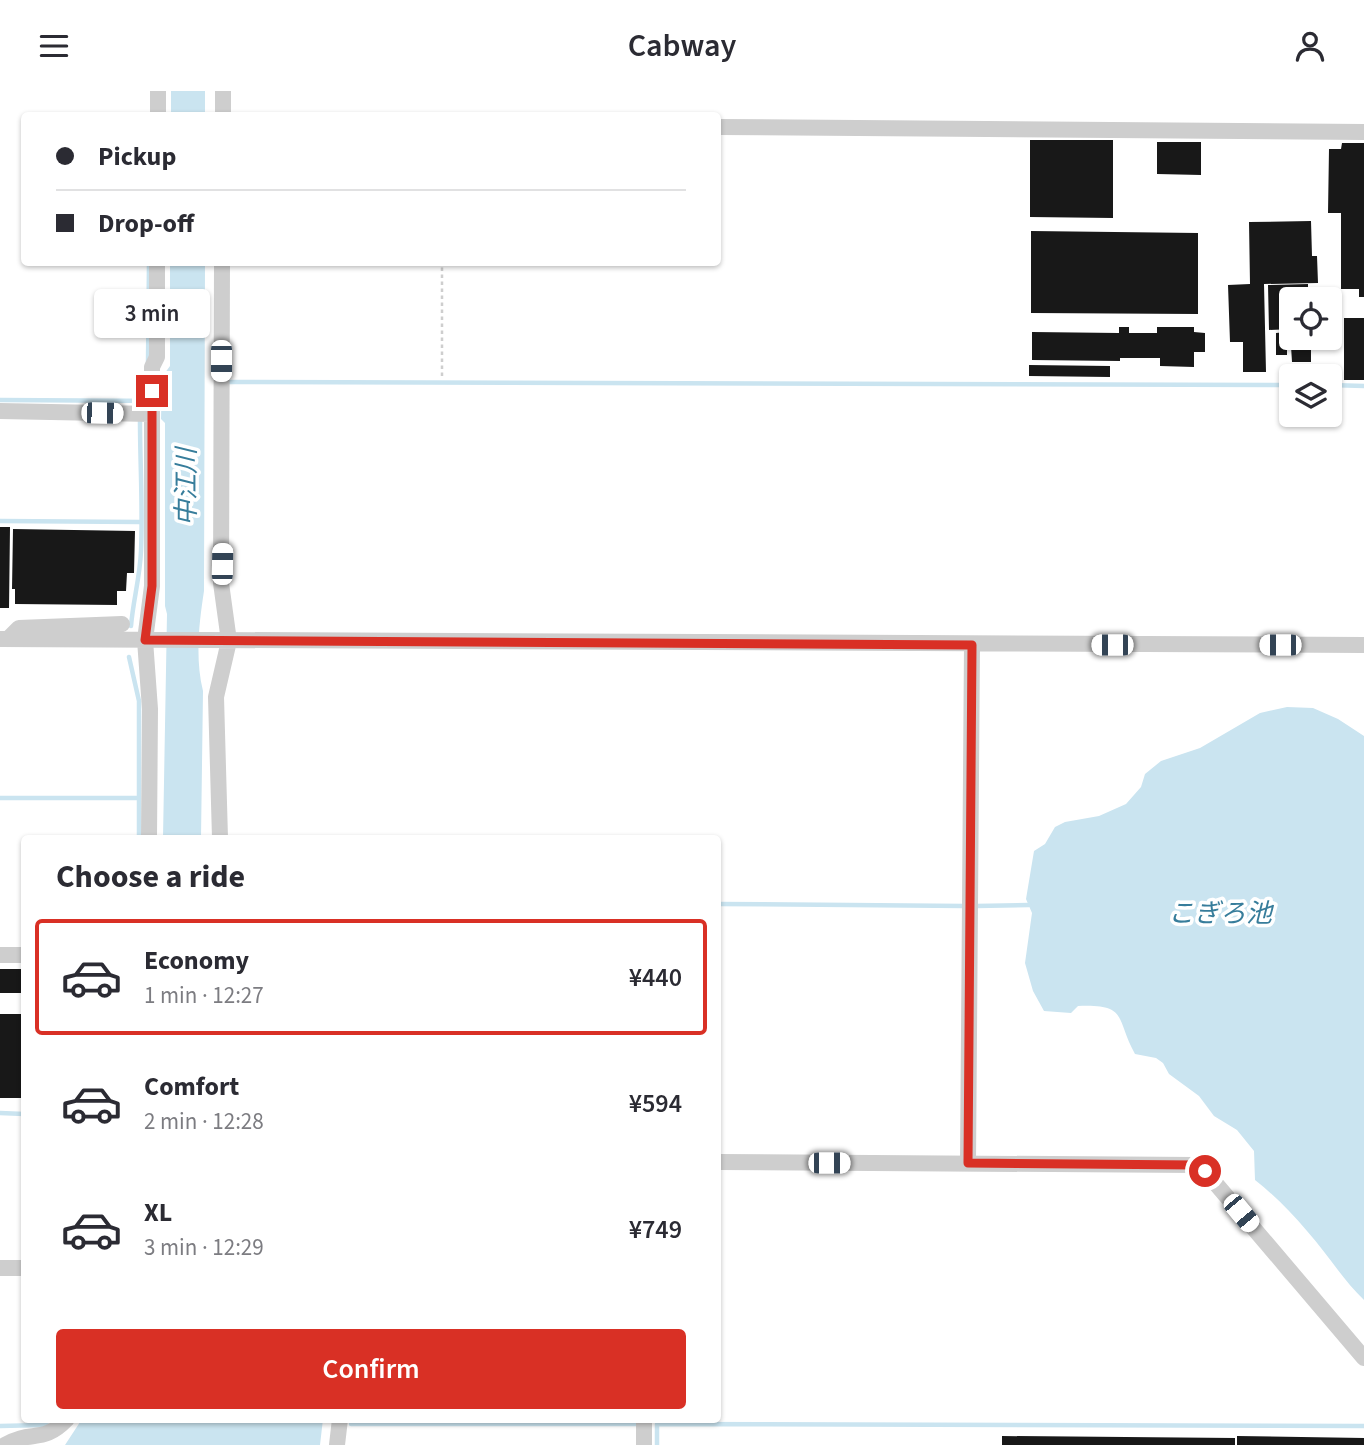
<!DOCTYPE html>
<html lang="en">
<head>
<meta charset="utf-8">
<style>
  :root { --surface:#fff; --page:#f7f7f7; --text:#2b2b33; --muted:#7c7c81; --line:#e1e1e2; --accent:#d93025 }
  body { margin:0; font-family:"Source Sans 3","Noto Sans JP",sans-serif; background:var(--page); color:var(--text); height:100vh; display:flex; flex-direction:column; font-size:26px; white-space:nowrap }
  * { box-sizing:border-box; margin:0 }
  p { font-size:23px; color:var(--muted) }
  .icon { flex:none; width:38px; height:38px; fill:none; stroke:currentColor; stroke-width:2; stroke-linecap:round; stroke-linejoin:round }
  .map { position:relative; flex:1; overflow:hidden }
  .drawer { position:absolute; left:21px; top:744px; width:700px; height:588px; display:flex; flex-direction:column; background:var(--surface); border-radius:7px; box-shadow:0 2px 5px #0004 }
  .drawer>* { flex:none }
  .top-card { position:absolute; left:21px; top:21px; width:700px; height:154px; border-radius:7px; box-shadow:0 2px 5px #0004; display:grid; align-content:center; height:154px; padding:0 35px; background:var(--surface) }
  .controls { position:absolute; left:1279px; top:196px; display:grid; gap:14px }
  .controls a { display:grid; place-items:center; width:63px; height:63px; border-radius:7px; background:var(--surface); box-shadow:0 2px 5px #0004; font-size:35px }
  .end { position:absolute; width:32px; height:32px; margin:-16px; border:9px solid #d93025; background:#fff; box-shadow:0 0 0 4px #fff }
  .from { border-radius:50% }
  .bubble { position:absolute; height:49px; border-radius:7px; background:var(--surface); box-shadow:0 2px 5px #0004; font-size:23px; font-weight:600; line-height:49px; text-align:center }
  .car { position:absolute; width:21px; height:42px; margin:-21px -10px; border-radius:9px; box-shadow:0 0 5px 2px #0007; background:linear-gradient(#fff 24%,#345 0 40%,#fff 0 76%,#345 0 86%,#fff 0) }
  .top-card b { display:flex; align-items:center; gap:24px; height:66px; font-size:26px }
  .top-card b+b { border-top:2px solid var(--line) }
  .top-card i { width:18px; height:18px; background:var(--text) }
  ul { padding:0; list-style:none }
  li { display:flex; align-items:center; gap:21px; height:116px; margin:0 14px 10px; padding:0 21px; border:4px solid transparent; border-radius:7px }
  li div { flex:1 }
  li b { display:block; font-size:26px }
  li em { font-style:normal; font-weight:600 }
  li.active { border-color:var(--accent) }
  li>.icon { width:63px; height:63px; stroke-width:1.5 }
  h2 { padding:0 35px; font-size:32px; line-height:84px }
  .button { display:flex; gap:14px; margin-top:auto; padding:14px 35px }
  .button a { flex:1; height:80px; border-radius:7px; background:var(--accent); color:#fff; font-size:28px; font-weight:600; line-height:80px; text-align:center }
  header { display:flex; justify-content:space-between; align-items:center; height:91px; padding:0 35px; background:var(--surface); font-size:32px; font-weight:600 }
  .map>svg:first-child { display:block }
</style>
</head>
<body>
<header><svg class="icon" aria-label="menu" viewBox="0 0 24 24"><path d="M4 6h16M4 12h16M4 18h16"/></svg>Cabway<svg class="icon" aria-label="person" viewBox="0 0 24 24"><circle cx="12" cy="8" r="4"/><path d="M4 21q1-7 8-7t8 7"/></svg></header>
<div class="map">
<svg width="1364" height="1354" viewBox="0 0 1364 1354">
  <rect width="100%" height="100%" fill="#fff"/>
  <path fill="#cae4f0" d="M171,0H205V24H171Z
    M170,172H205L204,500C199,532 195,568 203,600L201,747H163L167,523L165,515V332L161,328L162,286L170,275Z
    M1287,616L1313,617L1338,628L1364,645V1209C1342,1188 1327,1162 1307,1140C1291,1121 1274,1104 1255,1089L1254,1060L1237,1039L1214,1025L1199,1005L1169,983L1163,972L1156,967L1135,963C1115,927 1129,913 1078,915L1071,922L1044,920L1033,900L1025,872L1032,822L1026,808L1034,760L1045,753L1055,736L1065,731L1099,725L1126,713L1141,696L1145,683L1161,670L1200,657L1260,622Z
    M82,1328H323L320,1354H65Z"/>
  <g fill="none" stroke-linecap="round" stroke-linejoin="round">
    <path stroke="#cae4f0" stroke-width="4.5" d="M148,272L149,172
      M225,291L1292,294
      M1330,294L1364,295
      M0,309L167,310
      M0,430L140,431
      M131,535C133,510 140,486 141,460C143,417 140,373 140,330
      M129,566L139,610V747
      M0,707H139
      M718,813L965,815
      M976,815L1029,814
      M0,1022L24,1023
      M351,1333H639
      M0,1335L43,1334L51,1328
      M657,1354V1333L1364,1335"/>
  </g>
  <path fill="#181818" d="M1030,49H1113V127L1030,126Z
    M1157,51H1201V84L1157,83Z
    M1342,52H1364V206H1359V198H1341V122H1328L1329,58H1341Z
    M1311,130L1312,165H1317L1318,192L1264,193L1266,281H1243V251H1230L1228,194L1250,193L1249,131Z
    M1031,140L1198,142V223L1031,222Z
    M1308,193V208H1292V238L1269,239L1268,194Z
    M1344,227H1364V289H1344Z
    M1119,236H1129V242H1157V236H1194V241L1205,242V261H1194V276L1160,275V267H1120V270L1032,269V241L1119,242Z
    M1287,241V264H1276V242Z
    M1311,254V271H1292L1291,255Z
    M1029,274L1110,275V286L1029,285Z
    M0,436H10L9,517H0Z
    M13,438L135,440L134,482H127L126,500H117V514L15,513V498H12Z
    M0,878H24V902H0Z
    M0,923H24V1007H0Z
    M1002,1345L1235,1347V1354H1002Z
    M1237,1345L1364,1347V1354H1237Z"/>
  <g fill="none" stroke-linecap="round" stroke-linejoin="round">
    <path stroke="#cecece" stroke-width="2.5" stroke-dasharray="3.5 3.5" stroke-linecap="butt" d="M442,285V172"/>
    <path stroke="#cecece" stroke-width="16" d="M158,24V0
      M223,24V0
      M718,36L1364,41
      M0,320L152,323
      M0,548L1364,554
      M8,548L19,537L122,533
      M149,747L150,618L145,549L152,495V276L157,266V172
      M220,747L216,606L229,550L221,492L222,172
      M0,864H24
      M718,1071L1196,1074L1205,1080L1364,1267
      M968,1072L972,554
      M0,1177H24
      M5,1354C32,1338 42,1354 67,1328
      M337,1354L340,1328
      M644,1354V1328"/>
  </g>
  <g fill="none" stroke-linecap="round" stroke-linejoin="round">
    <path stroke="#d93025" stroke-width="9" d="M152,300V495L145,549L972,554L968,1072L1196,1074L1205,1080"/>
  </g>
  <g text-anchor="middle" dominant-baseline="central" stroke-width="7" stroke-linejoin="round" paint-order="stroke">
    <g font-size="26" font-style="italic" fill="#377d9b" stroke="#fff">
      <text transform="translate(186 396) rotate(-90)">中江川</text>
      <text x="1220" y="822">こぎろ池</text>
    </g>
  </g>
</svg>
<div class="controls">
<a><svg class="icon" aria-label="locate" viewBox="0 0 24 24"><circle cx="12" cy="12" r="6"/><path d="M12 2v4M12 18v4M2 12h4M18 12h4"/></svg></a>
<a><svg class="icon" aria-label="layers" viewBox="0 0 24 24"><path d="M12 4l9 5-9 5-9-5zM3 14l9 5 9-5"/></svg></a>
</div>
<i class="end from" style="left:1205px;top:1080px"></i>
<i class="end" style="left:152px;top:300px"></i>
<div class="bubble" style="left:94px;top:198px;width:116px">3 min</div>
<i class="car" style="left:221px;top:270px;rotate:180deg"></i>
<i class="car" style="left:102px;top:322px;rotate:91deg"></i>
<i class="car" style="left:222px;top:473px;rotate:1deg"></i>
<i class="car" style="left:1112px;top:554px;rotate:270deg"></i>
<i class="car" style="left:1280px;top:554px;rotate:270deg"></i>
<i class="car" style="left:829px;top:1072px;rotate:90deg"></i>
<i class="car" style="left:1241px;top:1122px;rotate:140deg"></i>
<div class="top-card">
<b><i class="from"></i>Pickup</b>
<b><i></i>Drop-off</b>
</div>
<section class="drawer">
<h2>Choose a ride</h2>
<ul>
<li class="active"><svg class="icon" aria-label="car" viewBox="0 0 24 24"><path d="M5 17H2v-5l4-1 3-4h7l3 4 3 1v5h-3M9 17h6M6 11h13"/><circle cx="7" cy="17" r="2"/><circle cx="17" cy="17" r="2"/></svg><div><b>Economy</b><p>1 min · 12:27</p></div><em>¥440</em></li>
<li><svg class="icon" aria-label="car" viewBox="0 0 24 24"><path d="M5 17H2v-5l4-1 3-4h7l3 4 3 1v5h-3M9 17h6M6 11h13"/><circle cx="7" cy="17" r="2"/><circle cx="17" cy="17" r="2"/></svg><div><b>Comfort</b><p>2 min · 12:28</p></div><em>¥594</em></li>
<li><svg class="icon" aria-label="car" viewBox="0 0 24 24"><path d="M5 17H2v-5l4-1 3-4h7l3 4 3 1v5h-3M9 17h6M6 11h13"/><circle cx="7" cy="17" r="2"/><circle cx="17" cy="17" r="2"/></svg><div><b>XL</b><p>3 min · 12:29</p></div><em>¥749</em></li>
</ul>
<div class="button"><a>Confirm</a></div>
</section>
</div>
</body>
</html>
